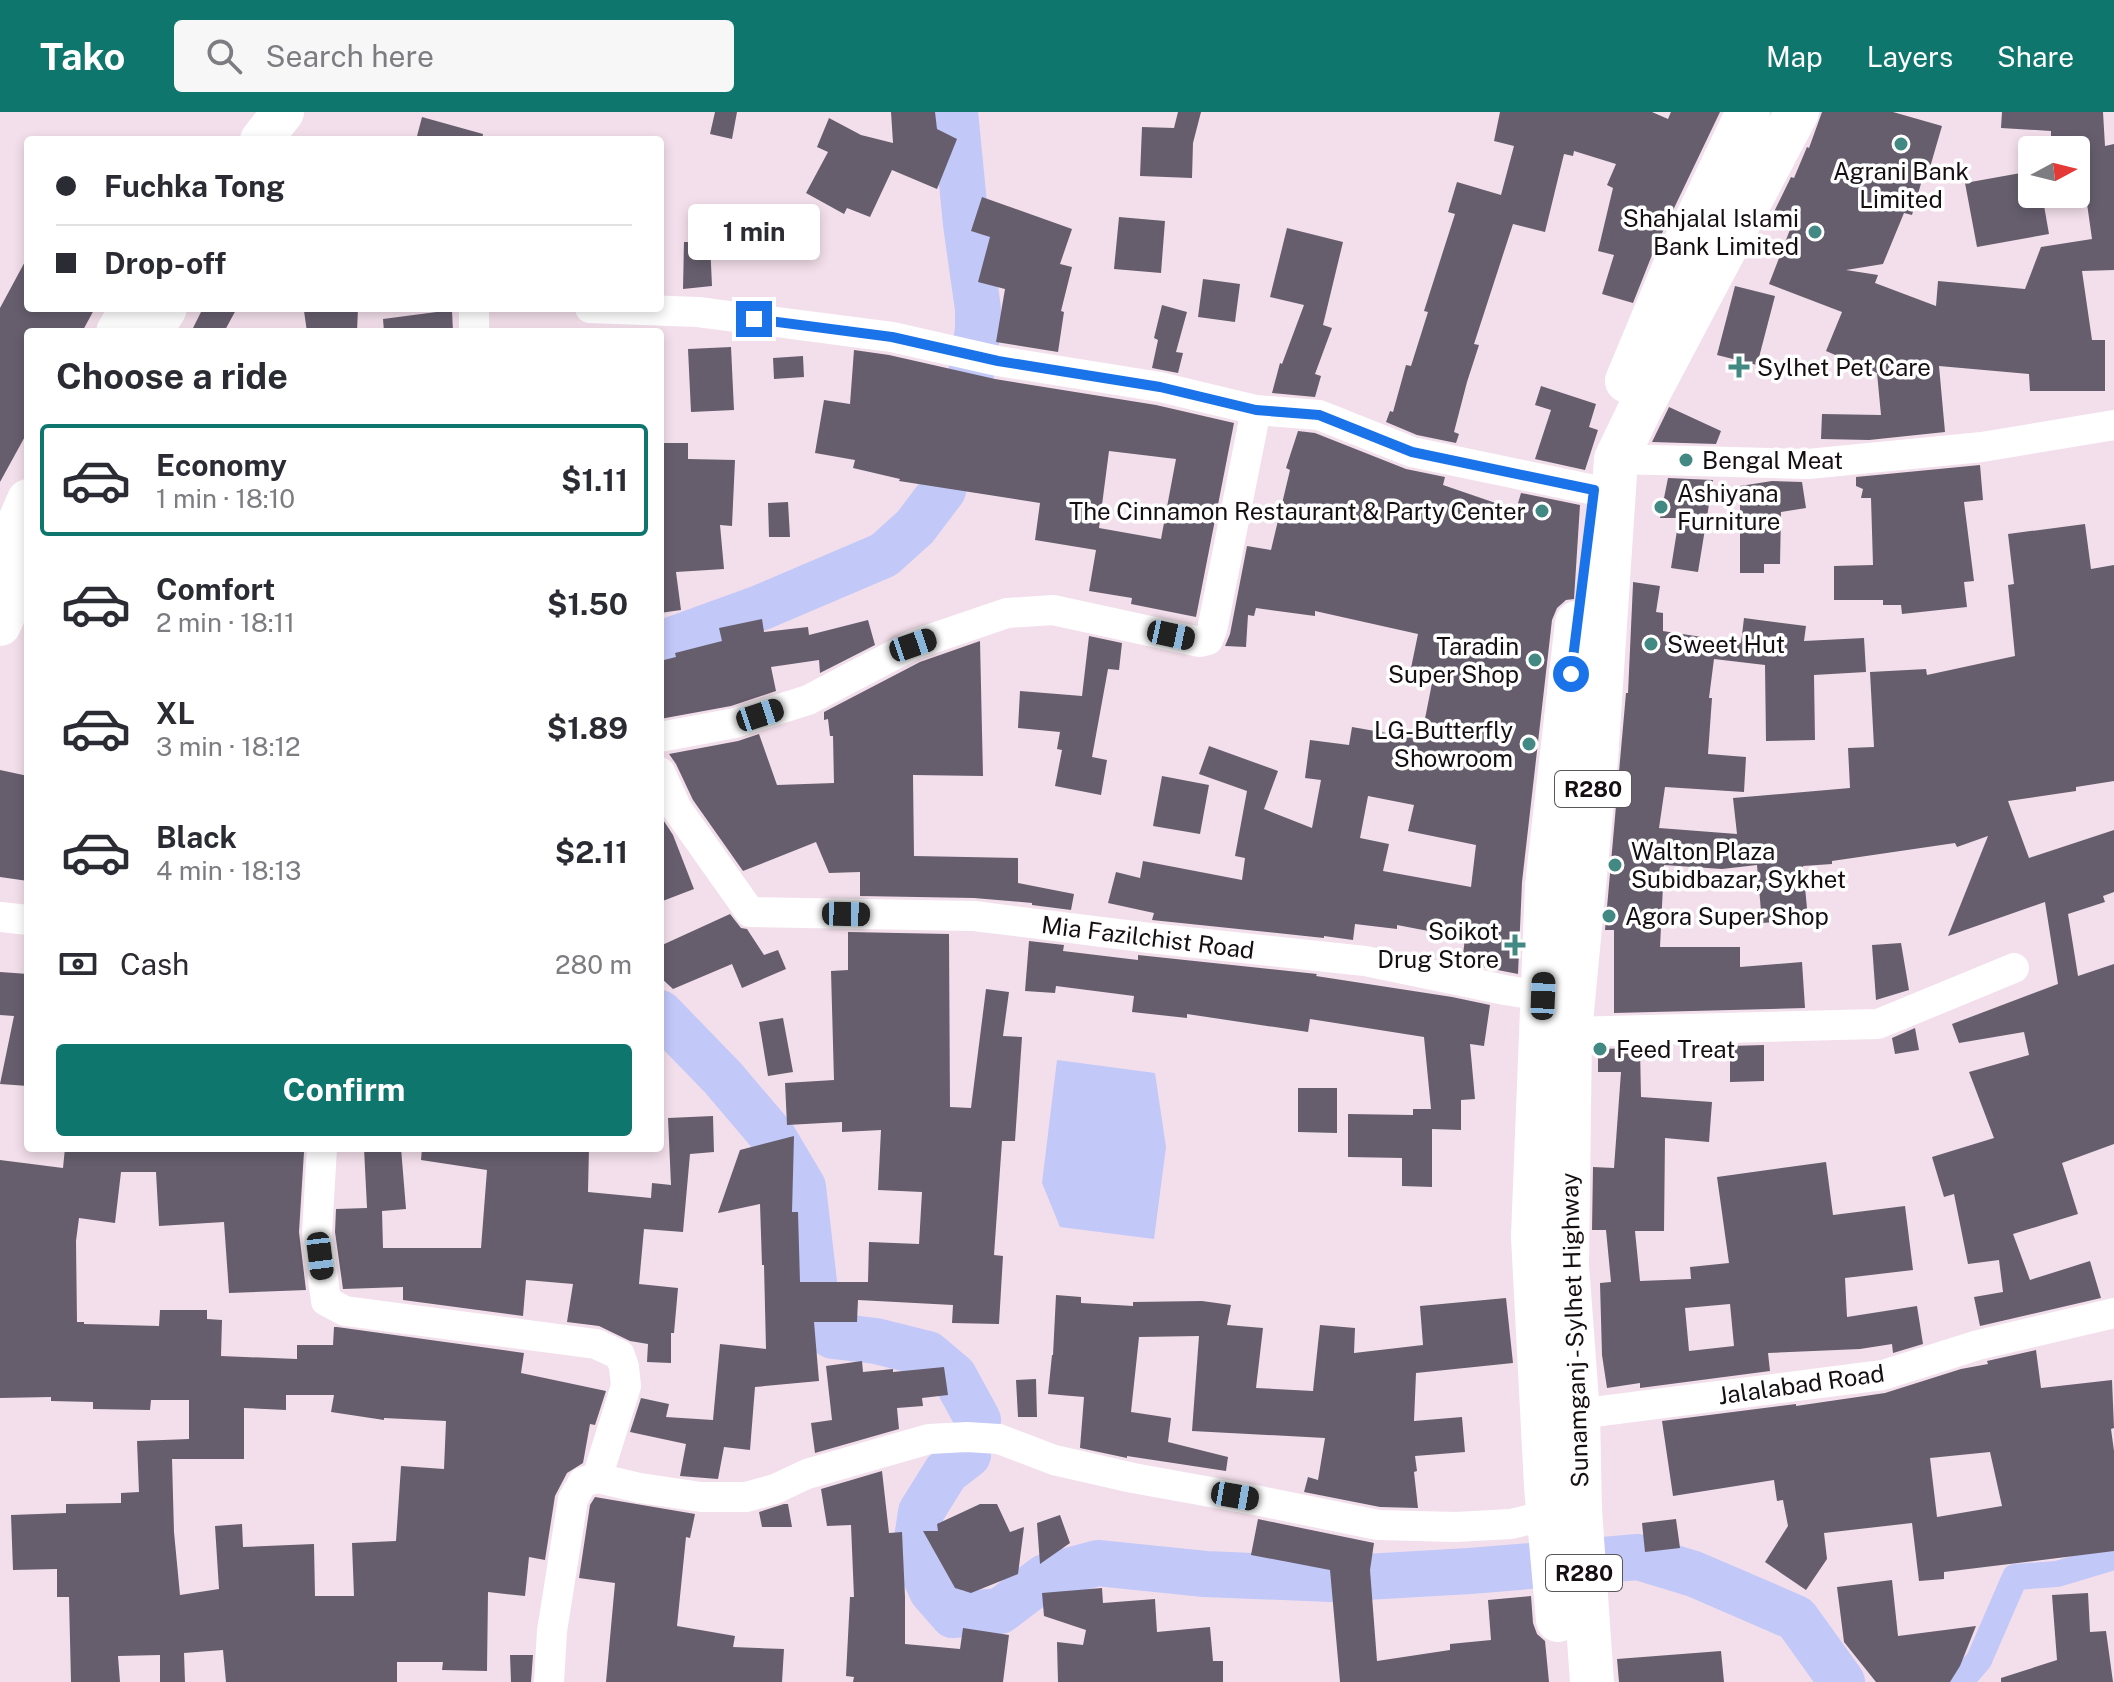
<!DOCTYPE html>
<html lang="en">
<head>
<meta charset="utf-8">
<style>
  :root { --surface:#fff; --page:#f7f7f7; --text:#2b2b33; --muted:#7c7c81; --line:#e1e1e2; --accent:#0f766e }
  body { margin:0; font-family:"Public Sans",sans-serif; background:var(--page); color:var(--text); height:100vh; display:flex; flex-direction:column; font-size:30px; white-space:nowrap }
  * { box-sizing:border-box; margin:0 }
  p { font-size:26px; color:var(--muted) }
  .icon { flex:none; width:44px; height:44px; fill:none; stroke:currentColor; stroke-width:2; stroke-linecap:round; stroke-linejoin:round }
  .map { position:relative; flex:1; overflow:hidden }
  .panel { position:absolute; left:24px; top:216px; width:640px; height:824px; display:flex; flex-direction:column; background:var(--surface); border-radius:8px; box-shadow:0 4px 12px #0003 }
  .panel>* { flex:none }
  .top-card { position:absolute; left:24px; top:24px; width:640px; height:176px; border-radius:8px; box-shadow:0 4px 12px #0003; display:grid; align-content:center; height:176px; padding:0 32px; background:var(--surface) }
  .needle { width:52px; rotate:83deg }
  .buttons { position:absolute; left:2018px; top:24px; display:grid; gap:16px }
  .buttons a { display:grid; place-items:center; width:72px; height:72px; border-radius:8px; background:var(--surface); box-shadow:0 4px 12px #0003; font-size:40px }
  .end { position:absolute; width:36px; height:36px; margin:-18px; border:10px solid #1a73e8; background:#fff; box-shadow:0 0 0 4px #fff }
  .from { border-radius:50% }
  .bubble { position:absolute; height:56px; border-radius:8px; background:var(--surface); box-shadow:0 4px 12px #0003; font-size:26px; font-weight:700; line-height:56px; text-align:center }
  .car { position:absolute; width:24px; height:48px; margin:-24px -12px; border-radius:10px; box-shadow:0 0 6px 2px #0007; background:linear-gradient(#222 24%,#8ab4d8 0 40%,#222 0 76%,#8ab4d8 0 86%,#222 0) }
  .top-card b { display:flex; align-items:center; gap:28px; height:76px; font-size:30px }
  .top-card b+b { border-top:2px solid var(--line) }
  .top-card i { width:20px; height:20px; background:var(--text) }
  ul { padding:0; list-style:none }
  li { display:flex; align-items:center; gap:24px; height:112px; margin:0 16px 12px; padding:0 16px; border:4px solid transparent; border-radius:8px }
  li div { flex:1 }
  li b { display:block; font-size:30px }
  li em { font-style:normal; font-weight:700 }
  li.current { border-color:var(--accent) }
  li>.icon { width:72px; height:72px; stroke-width:1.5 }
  h2 { padding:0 32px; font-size:36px; line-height:96px }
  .pay { display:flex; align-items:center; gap:20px; height:88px; padding:0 32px; font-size:30px }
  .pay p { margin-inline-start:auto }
  .button { display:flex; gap:16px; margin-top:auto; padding:16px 32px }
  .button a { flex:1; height:92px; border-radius:8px; background:var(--accent); color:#fff; font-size:32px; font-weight:700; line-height:92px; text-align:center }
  header { display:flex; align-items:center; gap:48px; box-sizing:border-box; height:112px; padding:0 40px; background:var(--accent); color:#fff }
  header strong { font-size:38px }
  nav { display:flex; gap:44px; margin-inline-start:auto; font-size:28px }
  .search { width:560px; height:72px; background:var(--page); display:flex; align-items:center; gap:20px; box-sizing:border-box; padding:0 28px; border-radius:8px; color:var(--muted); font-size:30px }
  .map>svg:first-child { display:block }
</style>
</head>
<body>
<header>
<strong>Tako</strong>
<div class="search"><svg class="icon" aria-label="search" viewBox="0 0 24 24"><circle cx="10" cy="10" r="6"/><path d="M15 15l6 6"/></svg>Search here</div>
<nav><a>Map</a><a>Layers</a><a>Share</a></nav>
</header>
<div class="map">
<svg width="2114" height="1570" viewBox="0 0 2114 1570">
  <rect width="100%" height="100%" fill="#f3dfeb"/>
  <path fill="#c2c8f8" d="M1057,948L1155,961L1166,1035L1154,1127L1060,1115L1042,1071Z"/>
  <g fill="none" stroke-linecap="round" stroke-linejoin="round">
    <path stroke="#c2c8f8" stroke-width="26" d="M1960,1570L1979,1548L2015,1465L2057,1462L2114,1445"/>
    <path stroke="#c2c8f8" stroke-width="46" d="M660,532L762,495L884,443L915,415L943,378L969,275L978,217V197L966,112L955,0
      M660,901L723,966L774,1026L803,1075L817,1196L823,1218L833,1224L876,1229L928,1242L954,1264L978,1308
      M968,1343L946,1360L921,1400L915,1441L932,1479L953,1503L1000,1499L1045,1465L1098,1451L1205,1462L1331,1467L1470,1459L1638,1445L1694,1462L1796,1506L1842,1570"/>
  </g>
  <path fill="#665e6d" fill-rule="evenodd" d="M715,0H737L732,27L710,22Z
    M891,0H935L937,17L957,27L937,77L892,58L870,105L847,96L844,102L806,81L828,40L817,35L829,6L861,23L893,31Z
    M1178,0H1201L1193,31L1192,66L1140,64L1142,15L1174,16Z
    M1500,0H1652L1668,7L1671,0H1720L1654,138L1633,191L1602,182L1614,143L1598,139L1613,76L1607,73L1616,52L1574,39L1573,44L1564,42L1545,120L1513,112L1474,232L1479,233L1467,270L1454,320L1459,322L1456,331L1417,323L1386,310L1390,299L1393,300L1406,253L1411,254L1428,200L1424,199L1455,102L1448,100L1457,70L1501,83L1514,34L1494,29Z
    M1822,0H1893L1942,14L1926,69L1922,68L1912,103L1904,101L1883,152L1846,158L1878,163L1875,171L1936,194L1938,169L2025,177L2041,135L2092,127L2078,28H2051V19L2001,16L2002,0H2103L2105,34L2114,32V158L2082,159L2092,228H2105V279H2030L2029,262L1939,254L1945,320L1869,328L1821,327L1822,302L1881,303L1877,261L1826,239L1842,200L1769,172L1791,115L1771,106L1791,65L1794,66L1807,35L1809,36Z
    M422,5L483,22L482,28H416Z
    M2032,59V82H2042L2049,122L1977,135L1965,71Z
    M982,85L1072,117L1060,152L1072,155L1061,199L1064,200L1058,240L996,230L1005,177L978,170L990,125L971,119Z
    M1119,105L1165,109L1161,161L1114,157Z
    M1287,116L1343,130L1323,213L1332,216L1315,262L1321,264L1315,285L1272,281L1280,251L1282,252L1304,193L1270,185Z
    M684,130H710L712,174L683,177Z
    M28,144V196H95L82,220H28V319L0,370V196Z
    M1203,167L1240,172L1235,210L1198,205Z
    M1735,174L1775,184L1757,253L1717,243Z
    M1162,193L1187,200L1176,240L1183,241L1178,261L1152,256L1158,228L1154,226Z
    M203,196H237L224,220H191Z
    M332,196H358L357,220H307L304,199Z
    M452,198L453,220H384L383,207Z
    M731,235L734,298L691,300L688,237Z
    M854,238L889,243L995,267L1156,293L1234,311L1196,505L1131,492L1132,486L1089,479L1096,438L1035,428L1040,391L899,369L900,367L853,356L855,348L815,341L824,288L850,292ZM1109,339L1176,347L1161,427L1099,416Z
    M803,244L804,265L774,267L773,246Z
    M1541,274L1596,292L1589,315L1598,318L1585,358L1535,347L1551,298L1535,293Z
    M1669,295L1721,319L1716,332L1652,330Z
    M1298,319L1315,321L1406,357L1445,365L1443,373L1516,398L1521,381L1580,393L1574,487L1566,488L1557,496L1552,508L1522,770L1518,862L1462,851L1465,826L1397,813V817L1355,812L1353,828L1324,824V826L1152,808L1154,801L1108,791L1116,760L1140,766L1143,749L1242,768L1245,746L1235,744L1247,679L1199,662L1209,634L1278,659L1264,697L1312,716L1321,668L1305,666L1310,628L1349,633L1352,615L1421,627L1434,561L1411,556L1418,522L1315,499V504L1256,496L1254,504L1248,503L1246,535L1225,534L1230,522L1247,434L1271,438L1290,358L1286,356ZM1368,684L1414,693L1408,719L1476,733L1471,775L1383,759L1389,732L1360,726Z
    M660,331H688V347L735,348L732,414L720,413L724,457L676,460L681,498L660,501Z
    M1980,353L1983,388L1964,390L1974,469L1964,470L1967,495L1902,502L1901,493H1883V488H1834V454L1873,453L1871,386H1861L1863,377L1856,374V365Z
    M1668,366L1713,368L1698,460L1671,456L1679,406H1660Z
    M1772,369L1802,370L1806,396L1781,400L1780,452H1764V461H1740V374Z
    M788,390L790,425H769L768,391Z
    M2085,412L2091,457L2114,453V669L2076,675V679L2008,689L2029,746L2114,718V780L2103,784L2105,790L2068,802L2078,864L2114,852V1032L2062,1051L2078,1102L2013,1122L2030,1168L2090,1149L2101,1186L1980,1214L1974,1185L2003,1180L1999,1148L1968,1152L1954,1082L1944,1085L1932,1045L1994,1026L1969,960L2029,943L2024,920L1959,931L1952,912L2058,872L2045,790L1948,824L1988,724L1957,735L1955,731L1832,749V752L1803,754L1808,807L1762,811L1757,753L1722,757L1664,753L1660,835H1740V855L1802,850L1805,896L1614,901V818H1605L1626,581H1628L1633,472V470L1660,474L1656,500L1663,501V519L1741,531L1744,506L1806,514L1804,529L1864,526L1866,560L1814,563L1815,628L1766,629L1765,553L1714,547L1709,586H1712L1708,642L1746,645L1744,680L1665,675L1659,716L1737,722L1733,686L1850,676L1848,636L1874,635L1870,560L1926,557L1927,563L2015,544L2008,473L2014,472L2008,422Z
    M762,507L764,520L808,515L809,523L868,508L875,533L820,561L819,548L771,555L776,579L731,594L660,607V549L676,545L675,541L722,529L719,516Z
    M1089,524L1122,531L1119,558L1108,557L1092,645L1107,648L1101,683L1055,674L1062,638L1057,637L1060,620L1018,616L1020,579L1082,584Z
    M980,529L983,664L913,663L914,744L1018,746V771L1074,782L1071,798L1032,793V791L974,786L860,784V760L829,761L816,730L743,759L693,688L676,652L669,642L738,629L759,622L777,673L834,671L833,624H830L828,607L824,608V600L920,550Z
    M0,658L28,664V769L0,765Z
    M1162,664L1209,673L1200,722L1153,714Z
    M660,703L673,723L694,777L660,790Z
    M730,802L741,816L747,817L764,843L778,838L786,857L742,876L732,852L673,877L660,865V834Z
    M848,820L949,822L950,995L971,996L986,877L1009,880L1003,924L1022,925L1015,1029H1002L994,1143L1003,1144L999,1212L952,1211L953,1193L858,1188L857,1210H814L819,1269L755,1275L750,1338L724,1335L718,1367L680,1364L686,1332L630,1320L641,1286L669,1292L666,1305L713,1308L720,1232L766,1237L764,1153H762L760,1092L718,1101L740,1038L794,1024L792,1100H798L800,1170H868L869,1130L919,1132L922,1080L878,1078L881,1018L842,1020V1010L787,1013L785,971L834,968L831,859L848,858Z
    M1029,829L1064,833L1063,839L1138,848V843L1317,862L1316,864L1452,885L1490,893L1484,934L1470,932L1475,987L1461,988V1018L1432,1017V1075L1402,1074V1046L1348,1045V1002L1413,1003V997H1431L1424,925L1310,907L1308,920L1187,902V906L1132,900L1134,884L1056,874L1055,881L1025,879Z
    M1901,831L1909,878L1876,888L1872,833Z
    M0,860L28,862V974L0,972L14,904L0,903Z
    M783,906L793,960L768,964L759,910Z
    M1915,916L1919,938L1895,942L1892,926Z
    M1764,933V969L1730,970V934Z
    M1640,936L1641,985L1712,990L1709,1030L1665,1026L1664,1119H1635L1640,1169L1691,1167L1690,1155L1729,1151L1717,1065L1826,1050L1833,1103L1905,1094L1913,1158L1845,1166L1847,1205L1917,1194L1923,1232L1893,1241L1892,1232L1860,1237L1768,1241L1770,1259L1640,1276V1271L1607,1276L1602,1243L1600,1171L1611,1170L1606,1118H1592L1593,1055L1614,1056L1621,960H1598V937ZM1730,1192L1734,1234L1689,1239L1685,1196Z
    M1298,976H1337V1021L1298,1020Z
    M713,1004L714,1040L690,1042L683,1120L644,1117L639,1172L678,1176L674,1221H671V1251L647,1250L648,1232L630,1229L599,1214L567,1210L573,1172L526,1168L523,1204L403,1188V1175L343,1177L335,1120L336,1097L367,1096L364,1036H401L406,1097L382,1099L383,1136H481L487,1058L421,1048L422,1036H589L588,1080L651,1086L652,1071L671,1073L668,1006Z
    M65,1036H224V1040H304L299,1120L306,1178L229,1181L224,1110L159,1114L156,1060H121L115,1111L79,1106L76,1129L77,1210H84V1212L159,1214L160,1198H207V1207L222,1208L221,1244L297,1247V1233H333L334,1215H337L524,1241L521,1261L606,1279L595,1313L590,1312L583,1351L567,1361L555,1384L545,1448L529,1445L525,1484L488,1480L487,1559L442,1558L443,1550H397V1570H226L223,1538L184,1541L185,1570H160V1543L118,1544L120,1570H71L69,1485H57V1457L13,1458L11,1403L66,1401V1392L121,1391V1381L139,1380L137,1329L189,1327V1288H151L150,1298L93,1297V1290L51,1289V1285L0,1286V1048L63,1056ZM286,1283H334L331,1300L384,1308V1306L446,1309L444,1357L401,1354L396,1429L352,1431L354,1484H315L314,1432L243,1435L242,1412L215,1414L219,1477L180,1483L174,1420L172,1347H244V1296L286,1298Z
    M1056,1183L1081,1185V1191L1133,1194V1190L1202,1189L1231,1193L1227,1213L1263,1216L1256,1276L1313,1279L1320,1213L1355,1216L1354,1241L1423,1233L1420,1194L1506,1186L1513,1251L1416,1261L1414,1309L1462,1305L1465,1340L1415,1344L1417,1359L1414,1360L1418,1396L1380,1395L1304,1380L1308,1365L1318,1368L1325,1326L1192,1319L1199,1224L1139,1225L1131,1300L1171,1306L1168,1330L1228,1345L1226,1359L1127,1344V1346L1080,1336L1084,1285L1048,1282L1052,1243H1053Z
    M2036,1238L2041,1276L2112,1268L2114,1316L2111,1317L2114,1339V1439L1944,1460V1467L1919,1469L1912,1411L1824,1421L1827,1447L1806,1478L1765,1450L1788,1414L1783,1388L1777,1389L1774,1368L1673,1384L1662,1309L1796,1292V1294L1885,1281L1961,1257L1988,1252L1987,1249ZM1990,1340L2002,1394L1937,1405L1930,1346Z
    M862,1249L863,1260L893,1257V1260L944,1255L948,1283L922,1286L923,1294L897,1296L899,1317L815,1341L811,1311L832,1308L826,1254Z
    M1036,1267L1037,1305H1018L1016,1268Z
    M882,1359L889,1421L902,1420L905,1485V1532L960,1537L963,1516L1009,1523L1003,1570H853L854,1565L846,1564L850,1485H854L851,1413L827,1414L821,1377Z
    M595,1385L695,1402L690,1426L686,1425L677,1514L735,1524L733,1535L784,1537L782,1570H606L615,1471L579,1466L590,1393Z
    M784,1392H788L792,1415H762L759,1400Z
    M980,1392H997L1010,1420L1024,1415L1018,1462L971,1481L955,1476L923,1419H938L937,1412Z
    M1060,1403L1070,1431L1040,1452L1037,1411Z
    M1258,1407L1374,1431L1370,1458L1377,1549L1450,1538V1532L1491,1528L1488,1488L1531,1484L1533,1511L1537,1522L1545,1529L1549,1570H1340L1330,1458L1251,1443Z
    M1676,1407L1680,1436L1645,1440L1642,1411Z
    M1892,1468L1898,1524L1976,1514L1960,1554L1950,1570H1876L1844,1530L1837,1475Z
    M1102,1476L1103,1491L1155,1487L1157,1520L1210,1515L1213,1549H1223V1570H1058L1057,1530L1083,1533L1086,1518L1044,1504L1042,1481Z
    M2088,1481L2090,1520L2106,1519L2113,1570H2001V1566L2057,1548L2052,1483Z
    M1721,1539L1724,1570H1619L1617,1547Z
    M510,1543H533L531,1570H511Z"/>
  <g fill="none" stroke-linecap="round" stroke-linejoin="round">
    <path stroke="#fff" stroke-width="30" d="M474,196V220
      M590,196L698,200L892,225L998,249L1160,275L1256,298L1319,303L1412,340L1594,378
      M1616,347L1808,352L1982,335L2114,313
      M660,625L735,611L808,588L913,533L1007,501L1053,498L1200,530L1208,528L1212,518L1256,298
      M660,660L677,697L750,800L974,804L1150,826L1365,849L1505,878L1543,884
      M0,805L28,808
      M1570,920L1878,912L2014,856
      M322,1036L317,1121L326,1189L345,1199L596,1232L620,1243L624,1255L626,1274L597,1366
      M1578,1302L1883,1263L1978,1233L2114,1201
      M549,1570L552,1519L573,1387L583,1370L597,1366L640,1376L701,1385H746L775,1377L807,1362L929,1327L967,1325L999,1327L1054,1348L1133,1366L1260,1389L1378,1413L1456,1415L1511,1412L1548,1403"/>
    <path stroke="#fff" stroke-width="42" d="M261,28L283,0
      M117,220L131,196
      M151,220L166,196
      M0,452L28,388
      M0,513L28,449"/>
    <path stroke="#fff" stroke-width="44" d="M1627,269L1677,149L1748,0
      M1558,1508L1546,1374L1533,1124L1547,773L1577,511
      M1592,1570L1580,1398L1578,1302L1567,1153L1570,920L1596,648L1616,347L1639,299L1797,0"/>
  </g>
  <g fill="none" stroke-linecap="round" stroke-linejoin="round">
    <path stroke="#1a73e8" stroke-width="10" d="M754,207L892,225L998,249L1160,275L1256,298L1319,303L1412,340L1594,378L1571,562"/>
  </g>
  <g fill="#428983" stroke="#fff" stroke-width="3">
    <circle cx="1901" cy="32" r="8"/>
    <circle cx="1815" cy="120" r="8"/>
    <path d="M1735 243h8v8h8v8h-8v8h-8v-8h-8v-8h8z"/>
    <circle cx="1686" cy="348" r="8"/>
    <circle cx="1661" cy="395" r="8"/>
    <circle cx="1542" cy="399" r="8"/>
    <circle cx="1651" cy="532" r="8"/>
    <circle cx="1535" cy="548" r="8"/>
    <circle cx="1529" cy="632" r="8"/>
    <circle cx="1615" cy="753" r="8"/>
    <circle cx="1609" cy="804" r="8"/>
    <path d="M1511 821h8v8h8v8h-8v8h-8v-8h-8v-8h8z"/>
    <circle cx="1600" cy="937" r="8"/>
  </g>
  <g text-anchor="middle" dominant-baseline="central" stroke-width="7" stroke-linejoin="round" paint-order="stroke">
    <g fill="#fff" stroke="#5b5659" stroke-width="2">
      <rect x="1555" y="659" width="76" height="36" rx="6"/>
      <rect x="1546" y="1443" width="76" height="36" rx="6"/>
    </g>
    <g font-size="22" font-weight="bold" fill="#150e12">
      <text x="1593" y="677">R280</text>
      <text x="1584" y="1461">R280</text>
    </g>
    <g font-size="24" fill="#150e12" stroke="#fff" text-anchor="start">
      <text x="1901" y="59" text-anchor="middle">Agrani Bank<tspan x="1901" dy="28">Limited</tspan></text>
      <text x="1799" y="106" text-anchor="end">Shahjalal Islami<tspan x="1799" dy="28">Bank Limited</tspan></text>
      <text x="1757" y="255">Sylhet Pet Care</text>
      <text x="1702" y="348">Bengal Meat</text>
      <text x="1677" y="381">Ashiyana<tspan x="1677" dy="28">Furniture</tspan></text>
      <text x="1526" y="399" text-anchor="end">The Cinnamon Restaurant &amp; Party Center</text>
      <text x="1667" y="532">Sweet Hut</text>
      <text x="1519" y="534" text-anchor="end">Taradin<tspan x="1519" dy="28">Super Shop</tspan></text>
      <text x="1513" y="618" text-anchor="end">LG-Butterfly<tspan x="1513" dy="28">Showroom</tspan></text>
      <text x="1631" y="739">Walton Plaza<tspan x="1631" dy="28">Subidbazar, Sykhet</tspan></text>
      <text x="1625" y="804">Agora Super Shop</text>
      <text x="1499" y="819" text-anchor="end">Soikot<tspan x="1499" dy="28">Drug Store</tspan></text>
      <text x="1616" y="937">Feed Treat</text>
    </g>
    <g font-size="24" fill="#150e12" stroke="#fff">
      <text transform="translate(1148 825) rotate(7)">Mia Fazilchist Road</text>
      <text transform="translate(1574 1218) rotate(-92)">Sunamganj - Sylhet Highway</text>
      <text transform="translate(1801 1272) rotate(-8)">Jalalabad Road</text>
    </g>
  </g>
</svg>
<div class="buttons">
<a><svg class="needle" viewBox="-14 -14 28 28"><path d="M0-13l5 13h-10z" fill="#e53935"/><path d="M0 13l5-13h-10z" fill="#7c7c81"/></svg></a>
</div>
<i class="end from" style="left:1571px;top:562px"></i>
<i class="end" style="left:754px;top:207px"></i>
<div class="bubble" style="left:688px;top:92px;width:132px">1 min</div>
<i class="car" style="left:1171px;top:523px;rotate:102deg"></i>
<i class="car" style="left:913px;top:533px;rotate:71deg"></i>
<i class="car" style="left:760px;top:603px;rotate:72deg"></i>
<i class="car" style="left:846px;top:802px;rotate:91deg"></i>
<i class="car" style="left:1543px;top:884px;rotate:2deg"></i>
<i class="car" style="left:320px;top:1144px;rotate:173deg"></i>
<i class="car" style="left:1235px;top:1384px;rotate:100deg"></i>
<div class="top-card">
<b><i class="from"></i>Fuchka Tong</b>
<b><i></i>Drop-off</b>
</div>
<section class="panel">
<h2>Choose a ride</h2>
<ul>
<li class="current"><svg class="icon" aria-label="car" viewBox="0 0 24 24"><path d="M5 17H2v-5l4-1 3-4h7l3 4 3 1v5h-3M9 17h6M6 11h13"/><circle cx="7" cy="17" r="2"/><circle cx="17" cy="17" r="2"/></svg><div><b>Economy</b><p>1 min · 18:10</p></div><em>$1.11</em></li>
<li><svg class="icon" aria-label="car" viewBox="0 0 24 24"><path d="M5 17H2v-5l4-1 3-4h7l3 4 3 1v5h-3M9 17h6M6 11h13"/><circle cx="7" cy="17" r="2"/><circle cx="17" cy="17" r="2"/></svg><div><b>Comfort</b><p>2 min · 18:11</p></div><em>$1.50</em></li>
<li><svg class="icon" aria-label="car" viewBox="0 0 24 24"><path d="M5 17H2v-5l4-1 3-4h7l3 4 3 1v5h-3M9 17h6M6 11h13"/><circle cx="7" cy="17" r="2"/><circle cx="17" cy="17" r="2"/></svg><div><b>XL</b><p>3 min · 18:12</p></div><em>$1.89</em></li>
<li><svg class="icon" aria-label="car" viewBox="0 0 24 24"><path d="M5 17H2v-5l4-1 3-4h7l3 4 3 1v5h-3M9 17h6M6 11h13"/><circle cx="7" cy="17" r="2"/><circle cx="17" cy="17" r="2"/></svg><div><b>Black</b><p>4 min · 18:13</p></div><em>$2.11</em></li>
</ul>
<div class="pay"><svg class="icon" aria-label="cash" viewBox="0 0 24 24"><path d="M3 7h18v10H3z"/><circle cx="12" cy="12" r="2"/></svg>Cash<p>280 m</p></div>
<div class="button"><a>Confirm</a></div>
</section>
</div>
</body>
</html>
